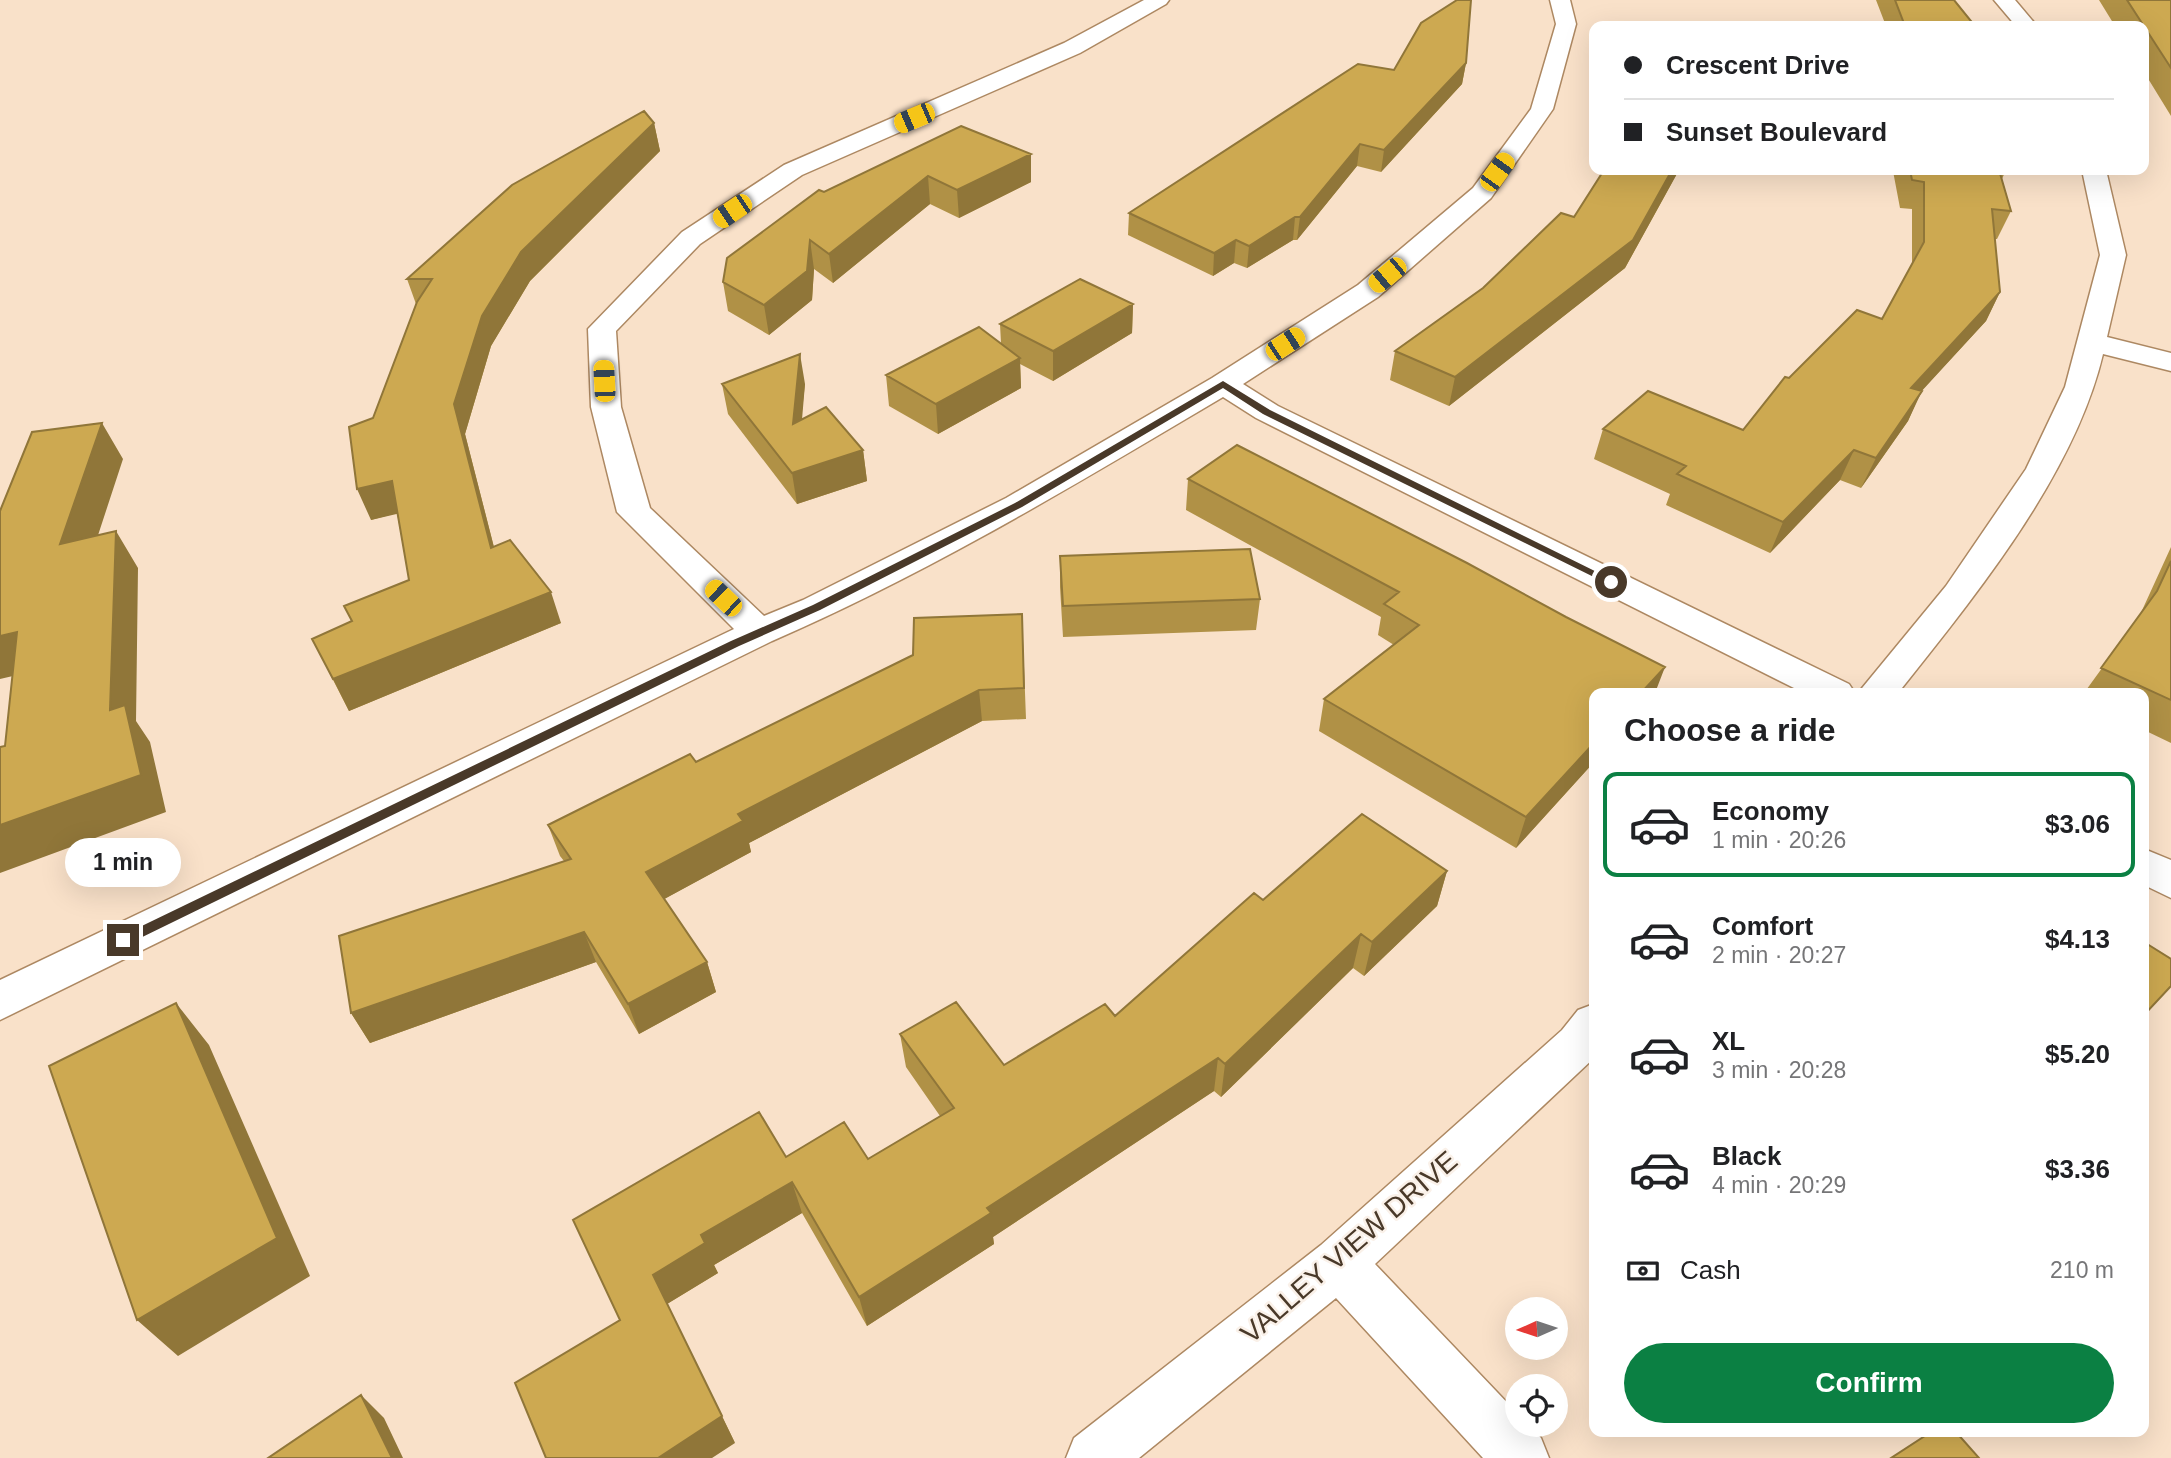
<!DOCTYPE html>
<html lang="en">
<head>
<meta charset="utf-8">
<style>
  :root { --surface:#fff; --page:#f2f2f2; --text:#202124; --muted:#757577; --line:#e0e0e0; --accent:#0b8043 }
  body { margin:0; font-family:Arial,sans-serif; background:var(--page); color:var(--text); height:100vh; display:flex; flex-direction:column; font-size:26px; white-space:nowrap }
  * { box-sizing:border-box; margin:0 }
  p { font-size:23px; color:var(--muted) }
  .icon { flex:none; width:38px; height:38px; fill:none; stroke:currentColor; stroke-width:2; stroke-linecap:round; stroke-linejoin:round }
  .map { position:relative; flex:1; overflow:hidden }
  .drawer { position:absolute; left:1589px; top:688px; width:560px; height:749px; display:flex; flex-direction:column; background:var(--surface); border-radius:14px; box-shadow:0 7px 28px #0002 }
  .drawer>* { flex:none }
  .banner { position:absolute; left:1589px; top:21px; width:560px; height:154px; border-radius:14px; box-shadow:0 7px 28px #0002; display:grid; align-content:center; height:154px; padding:0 35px; background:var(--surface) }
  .needle { width:46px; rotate:267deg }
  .controls { position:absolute; left:1505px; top:1297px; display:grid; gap:14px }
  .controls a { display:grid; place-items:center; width:63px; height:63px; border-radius:50%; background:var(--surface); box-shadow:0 7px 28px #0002; font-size:35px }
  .end { position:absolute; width:32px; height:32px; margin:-16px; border:9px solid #493929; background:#fff; box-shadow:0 0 0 4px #fff }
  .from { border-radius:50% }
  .bubble { position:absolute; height:49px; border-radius:24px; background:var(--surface); box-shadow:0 7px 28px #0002; font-size:23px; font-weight:700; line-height:49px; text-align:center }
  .car { position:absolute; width:21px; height:42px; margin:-21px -10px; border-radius:9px; box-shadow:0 0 5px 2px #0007; background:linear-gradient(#f5c518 24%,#345 0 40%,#f5c518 0 76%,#345 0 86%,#f5c518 0) }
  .banner b { display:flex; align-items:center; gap:24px; height:66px; font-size:26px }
  .banner b+b { border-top:2px solid var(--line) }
  .banner i { width:18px; height:18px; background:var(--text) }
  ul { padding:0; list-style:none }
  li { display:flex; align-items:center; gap:21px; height:105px; margin:0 14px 10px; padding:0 21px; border:4px solid transparent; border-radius:14px }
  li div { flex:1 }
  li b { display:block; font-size:26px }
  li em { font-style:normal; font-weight:700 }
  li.on { border-color:var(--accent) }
  li>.icon { width:63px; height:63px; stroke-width:1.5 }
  h2 { padding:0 35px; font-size:32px; line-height:84px }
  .pay { display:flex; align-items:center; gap:18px; height:77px; padding:0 35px; font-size:26px }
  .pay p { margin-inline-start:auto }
  .button { display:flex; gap:14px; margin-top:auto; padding:14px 35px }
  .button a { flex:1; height:80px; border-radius:42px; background:var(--accent); color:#fff; font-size:28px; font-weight:700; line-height:80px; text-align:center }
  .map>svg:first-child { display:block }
</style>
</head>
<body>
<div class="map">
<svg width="2171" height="1458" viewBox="0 0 2171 1458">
  <rect width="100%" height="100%" fill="#f9e1c9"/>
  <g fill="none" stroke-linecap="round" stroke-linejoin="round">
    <defs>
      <path id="minor" d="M1144,0H1169L1166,4L1080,53L802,175L700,244L616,331L621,407L650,508L764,616L803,600L1006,498L1212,378L1358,285L1473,188L1531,109L1556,24L1550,0H1570L1576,24L1553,109L1491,198L1378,297L1243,384L1278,406L1849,684L1855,693H1804L1256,418L1223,397C1076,484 929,573 772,641L0,1020V980L734,629L617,512L591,407L588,329L682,232L784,165L1064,43Z
        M1994,0H2015L2037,26H2016Z
        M2082,170H2106L2126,255L2107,337L2171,353V371L2103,354C2074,476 1975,596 1898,693H1858L1946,586L2026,469L2065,387L2100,255Z
        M2144,849L2171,860V898L2144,885Z
        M1594,1004V1058L1375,1264L1517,1413V1424H1528L1541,1438L1549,1458H1483L1336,1298L1139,1458H1066L1074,1438L1321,1245L1562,1030L1578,1010Z"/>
    </defs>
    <use href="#minor" stroke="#ad8862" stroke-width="3"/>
    <use href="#minor" fill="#fff" fill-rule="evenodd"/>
  </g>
  <path fill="#b09146" d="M1876,0H1954L1975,26H1886Z
    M2099,0H2171V116L2144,72V26H2115Z
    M1466,63L1462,84L1381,172L1357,166L1297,240H1293L1247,268L1234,263L1213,276L1128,235L1129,213L1394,70Z
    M654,123L660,151L530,281L491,346L465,434L494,547L561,623L349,711L312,639L352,621L409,580L397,513L371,520L373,418L416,304L407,279Z
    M961,126L1031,182L959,218L930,204L833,283L814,269L812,300L769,335L728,311L723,282L824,192Z
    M1604,170H1679L1625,268L1449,406L1390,380L1395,351L1483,288L1574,217Z
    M1884,170H2006L2002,179L2011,211L1997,239H1995L2000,292L1986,321L1921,391L1908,421L1861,488L1840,480L1770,553L1666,505L1670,494L1594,459L1603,429L1743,430L1789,378L1882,319L1912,265V209L1900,208L1893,171Z
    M1133,304L1132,333L1053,381L1020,364L1021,388L938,434L889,406L886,375L1001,343L1000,324Z
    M722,384H805L801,420L863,450L867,481L797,504L728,414Z
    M1188,479L1594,693V762L1516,848L1319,731L1324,699L1394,645L1378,635L1381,617L1186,510Z
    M2171,547V743L2144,730V693H2084L2139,617Z
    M1060,556L1260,599L1256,630L1063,637L1060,587Z
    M1022,614L1026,719L982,721L749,843L751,852L664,899L707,962L716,992L639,1034L596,962L370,1043L351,1013L564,861L560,856L548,825L696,762Z
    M1447,871L1437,906L1364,976L1353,968L1221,1097L1214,1091L993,1237L994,1244L867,1326L802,1213L714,1265L718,1273L667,1304L735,1443L620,1320L786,1157L868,1159L940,1116L906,1067L900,1034L1004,1065L1115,1016L1263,900Z"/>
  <path fill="#907639" d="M1466,63L1462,84L1381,172L1384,150Z
    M654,123L660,151L530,281L491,346L465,434L502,579L491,548L454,404L482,316L521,252Z
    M1360,144L1357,166L1297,240L1300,217Z
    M1031,154V182L959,218L957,190Z
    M1672,170H1679L1625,268L1449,406L1455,377Z
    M928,176L930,204L833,283L829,254Z
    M1295,217L1293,240L1247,268L1249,246Z
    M810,240L814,269L812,300L769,335L764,305Z
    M1236,240L1234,263L1213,276L1214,253Z
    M2000,292L1986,321L1897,418L1911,388Z
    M1133,304L1132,333L1053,381V351Z
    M800,354L805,384L799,455L793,424Z
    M1020,358L1021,388L938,434L936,404Z
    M1922,391L1908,421L1861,488L1876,458Z
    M102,423L123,459L83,581L60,544Z
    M863,450L867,481L797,504L792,473Z
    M1854,450L1840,480L1770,553L1783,522Z
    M392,481L405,512L371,520L357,489Z
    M116,531L138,568L136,721L150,742L166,812L0,873V825L110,710Z
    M551,592L561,623L349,711L333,679Z
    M17,632L43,669L0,679V636Z
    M1665,667L1655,693H1641Z
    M979,690L982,721L749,843L751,852L657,903L646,872L738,814Z
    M1594,743V762L1516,848L1526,817Z
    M1447,871L1437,906L1364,976L1372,942Z
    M584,932L596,962L370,1043L351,1013Z
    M1361,934L1353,968L1221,1097L1225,1064Z
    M707,962L716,992L639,1034L628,1004Z
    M176,1003L209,1045L310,1276L178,1356L137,1320Z
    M1218,1058L1214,1091L993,1237L994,1244L867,1326L859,1297L987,1208Z
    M792,1182L802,1213L714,1265L718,1273L667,1304L653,1275L701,1235Z
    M361,1395L384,1418L403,1458H392Z
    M722,1416L735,1443L712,1458H658Z"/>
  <path fill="#cda951" stroke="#907639" stroke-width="2" d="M1457,0H1471L1466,63L1384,150L1360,144L1300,217H1295L1249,246L1236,240L1214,253L1129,213L1358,64L1394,70L1421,23Z
    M1895,0H1954L1975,26H1905Z
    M2127,0H2171V68Z
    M644,111L654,123L521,252L482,316L454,404L491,548L510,540L551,592L333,679L312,639L352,621L344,606L409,580L392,481L357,489L349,427L373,418L417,302L432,279H407L512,185Z
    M961,126L1031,154L957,190L928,176L829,254L810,240L807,271L764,305L723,282L727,258L819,190L824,192Z
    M1604,170H1672L1633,240L1455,377L1395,351L1483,288L1561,213L1574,217Z
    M1910,170H1999L2011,211L1992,209L2000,292L1911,388L1922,391L1876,458L1854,450L1783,522L1677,474L1686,466L1603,429L1648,391L1743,430L1785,377L1789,378L1857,310L1882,319L1924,242V182L1912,180Z
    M1080,279L1133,304L1053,351L1000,324Z
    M979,327L1020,358L936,404L886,375Z
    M800,354L793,424L826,407L863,450L792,473L722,384Z
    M102,423L60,544L116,531L110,710L125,705L141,775L0,825V747L5,746L17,632L0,636V511L32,432Z
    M1237,445L1467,563L1566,617L1665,667L1641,693H1594V743L1526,817L1324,699L1419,625L1384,604L1399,592L1188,479Z
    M1250,549L1260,599L1063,606L1060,556Z
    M2171,561V700L2101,668L2157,591Z
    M1022,614L1024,688L979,690L738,814L743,821L646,872L707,962L628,1004L584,932L351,1013L339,936L571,859L548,825L690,754L696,762L913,655L914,618Z
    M1362,814L1447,871L1372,942L1361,934L1225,1064L1218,1058L987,1208L991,1213L859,1297L792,1182L701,1235L705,1243L653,1275L722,1416L658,1458H546L515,1383L620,1320L573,1220L759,1112L786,1157L844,1122L868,1159L954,1108L900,1034L956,1002L1004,1065L1105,1004L1115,1016L1254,893L1263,900Z
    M2144,942L2171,959V986L2144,1015Z
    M176,1003L277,1238L137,1320L49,1066Z
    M361,1395L392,1458H268Z
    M1931,1432H1956L1979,1458H1891Z"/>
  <path fill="#493929" d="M1223,381L1270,410L1617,582L1608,584L1263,414L1223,388L1022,507L820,610L739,646L128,944H119V937L731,641L813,605L1015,503Z"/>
  <g text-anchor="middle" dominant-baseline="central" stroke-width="5" stroke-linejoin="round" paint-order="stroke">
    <g font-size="28" fill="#493929" stroke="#faf1e9">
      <text transform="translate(1349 1247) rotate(-41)">VALLEY VIEW DRIVE</text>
    </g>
  </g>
</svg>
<div class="controls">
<a><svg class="needle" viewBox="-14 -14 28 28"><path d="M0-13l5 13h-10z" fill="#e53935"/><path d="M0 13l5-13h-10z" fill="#757577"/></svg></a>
<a><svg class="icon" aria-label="locate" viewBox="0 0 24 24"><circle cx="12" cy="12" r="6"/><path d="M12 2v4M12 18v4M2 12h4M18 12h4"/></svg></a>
</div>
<i class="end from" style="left:1611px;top:582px"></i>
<i class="end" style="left:123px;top:940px"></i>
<div class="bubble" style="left:65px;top:838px;width:116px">1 min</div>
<i class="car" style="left:914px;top:118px;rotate:247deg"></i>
<i class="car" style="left:1497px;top:172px;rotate:36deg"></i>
<i class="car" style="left:732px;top:211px;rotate:236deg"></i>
<i class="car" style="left:1387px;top:275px;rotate:230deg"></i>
<i class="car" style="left:1285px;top:344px;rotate:57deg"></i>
<i class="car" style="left:604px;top:381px;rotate:357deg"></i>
<i class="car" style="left:723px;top:598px;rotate:314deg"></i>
<div class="banner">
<b><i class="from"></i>Crescent Drive</b>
<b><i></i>Sunset Boulevard</b>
</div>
<section class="drawer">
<h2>Choose a ride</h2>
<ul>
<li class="on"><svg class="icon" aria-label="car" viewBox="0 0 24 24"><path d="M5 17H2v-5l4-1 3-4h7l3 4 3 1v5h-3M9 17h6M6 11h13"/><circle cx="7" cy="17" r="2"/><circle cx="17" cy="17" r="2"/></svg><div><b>Economy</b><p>1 min · 20:26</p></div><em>$3.06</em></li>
<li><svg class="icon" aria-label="car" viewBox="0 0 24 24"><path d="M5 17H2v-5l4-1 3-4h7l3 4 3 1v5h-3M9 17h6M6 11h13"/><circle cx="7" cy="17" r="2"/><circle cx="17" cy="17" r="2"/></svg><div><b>Comfort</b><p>2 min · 20:27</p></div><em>$4.13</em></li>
<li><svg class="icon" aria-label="car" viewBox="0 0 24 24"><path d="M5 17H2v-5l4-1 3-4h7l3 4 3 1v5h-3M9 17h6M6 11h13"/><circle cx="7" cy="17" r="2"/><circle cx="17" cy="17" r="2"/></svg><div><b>XL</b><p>3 min · 20:28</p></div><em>$5.20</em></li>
<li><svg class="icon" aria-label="car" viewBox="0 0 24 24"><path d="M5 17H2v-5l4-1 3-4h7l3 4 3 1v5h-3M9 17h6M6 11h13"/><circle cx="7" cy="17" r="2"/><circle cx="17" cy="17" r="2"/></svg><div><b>Black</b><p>4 min · 20:29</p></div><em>$3.36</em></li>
</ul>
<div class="pay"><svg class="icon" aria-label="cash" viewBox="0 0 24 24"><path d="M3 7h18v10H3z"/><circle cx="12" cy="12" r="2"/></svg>Cash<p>210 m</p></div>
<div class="button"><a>Confirm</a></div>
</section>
</div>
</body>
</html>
